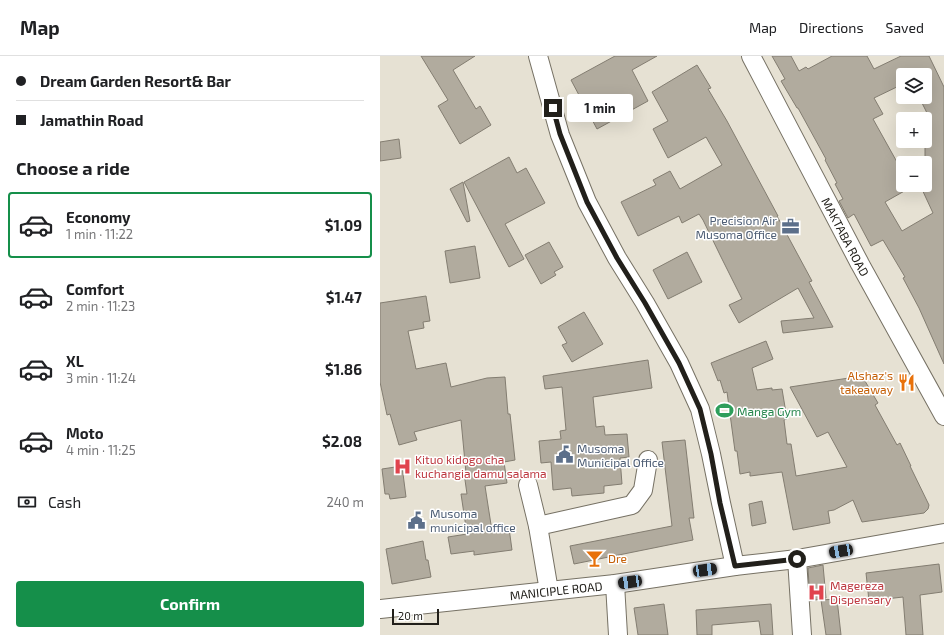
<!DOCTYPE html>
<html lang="en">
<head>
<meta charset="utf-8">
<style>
  :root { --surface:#fff; --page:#f6f6f6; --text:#202124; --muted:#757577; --line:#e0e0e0; --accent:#158f4a }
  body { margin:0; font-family:"Exo 2",sans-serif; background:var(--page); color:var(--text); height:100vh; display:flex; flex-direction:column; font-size:15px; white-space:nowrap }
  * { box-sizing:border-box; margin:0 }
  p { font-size:13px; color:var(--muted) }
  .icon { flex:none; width:22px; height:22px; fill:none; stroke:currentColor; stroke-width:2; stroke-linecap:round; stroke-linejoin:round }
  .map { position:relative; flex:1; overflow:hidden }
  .side { display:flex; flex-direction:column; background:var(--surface); width:380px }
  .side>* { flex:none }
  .top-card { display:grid; align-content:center; height:88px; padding:0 16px; background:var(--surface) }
  .buttons { position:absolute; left:516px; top:12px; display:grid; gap:8px }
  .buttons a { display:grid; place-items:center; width:36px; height:36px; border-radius:4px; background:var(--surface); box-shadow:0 4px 16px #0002; font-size:20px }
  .scale { position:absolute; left:12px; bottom:10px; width:47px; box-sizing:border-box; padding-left:4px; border:2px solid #22201b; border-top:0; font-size:11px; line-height:14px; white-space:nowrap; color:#22201b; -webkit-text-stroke:3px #fff; paint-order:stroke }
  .end { position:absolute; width:18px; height:18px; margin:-9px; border:5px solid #22201b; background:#fff; box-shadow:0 0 0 2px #fff }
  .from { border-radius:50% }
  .bubble { position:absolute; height:28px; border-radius:4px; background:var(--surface); box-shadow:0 4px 16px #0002; font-size:13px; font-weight:700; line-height:28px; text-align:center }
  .car { position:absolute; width:12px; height:24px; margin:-12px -6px; border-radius:5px; box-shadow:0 0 3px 1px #0007; background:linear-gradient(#222 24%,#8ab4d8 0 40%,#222 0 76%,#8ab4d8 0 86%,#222 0) }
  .top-card b { display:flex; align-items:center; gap:14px; height:38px; font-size:15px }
  .top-card b+b { border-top:1px solid var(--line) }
  .top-card i { width:10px; height:10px; background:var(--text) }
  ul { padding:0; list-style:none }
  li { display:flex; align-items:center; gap:12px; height:66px; margin:0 8px 6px; padding:0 8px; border:2px solid transparent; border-radius:4px }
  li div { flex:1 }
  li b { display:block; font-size:15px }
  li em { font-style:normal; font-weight:700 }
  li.current { border-color:var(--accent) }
  li>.icon { width:36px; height:36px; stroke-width:1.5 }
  h2 { padding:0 16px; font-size:18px; line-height:48px }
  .pay { display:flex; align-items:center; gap:10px; height:44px; padding:0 16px; font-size:15px }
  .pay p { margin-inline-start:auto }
  .cta { display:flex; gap:8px; margin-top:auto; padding:8px 16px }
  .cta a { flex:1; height:46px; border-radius:4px; background:var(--accent); color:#fff; font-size:16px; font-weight:700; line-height:46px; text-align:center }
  header { display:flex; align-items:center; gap:24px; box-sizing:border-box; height:56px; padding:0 20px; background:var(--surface); border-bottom:1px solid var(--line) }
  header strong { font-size:19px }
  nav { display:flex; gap:22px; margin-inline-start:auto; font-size:14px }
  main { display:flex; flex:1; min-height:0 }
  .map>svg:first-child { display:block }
</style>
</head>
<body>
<header>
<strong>Map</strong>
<nav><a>Map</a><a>Directions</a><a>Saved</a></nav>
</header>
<main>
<section class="side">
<div class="top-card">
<b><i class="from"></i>Dream Garden Resort&amp; Bar</b>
<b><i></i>Jamathin Road</b>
</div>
<h2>Choose a ride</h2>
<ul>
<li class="current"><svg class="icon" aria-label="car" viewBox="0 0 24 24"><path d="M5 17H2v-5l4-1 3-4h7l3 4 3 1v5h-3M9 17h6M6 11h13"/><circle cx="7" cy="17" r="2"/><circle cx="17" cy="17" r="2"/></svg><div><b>Economy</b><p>1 min · 11:22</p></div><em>$1.09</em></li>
<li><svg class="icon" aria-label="car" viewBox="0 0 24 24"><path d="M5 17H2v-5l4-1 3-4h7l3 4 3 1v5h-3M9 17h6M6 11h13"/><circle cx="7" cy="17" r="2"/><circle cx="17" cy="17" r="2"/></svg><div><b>Comfort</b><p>2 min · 11:23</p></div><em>$1.47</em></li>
<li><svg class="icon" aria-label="car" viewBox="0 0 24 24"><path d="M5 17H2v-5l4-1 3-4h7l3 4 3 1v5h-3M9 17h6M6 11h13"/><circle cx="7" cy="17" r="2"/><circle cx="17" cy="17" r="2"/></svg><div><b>XL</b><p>3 min · 11:24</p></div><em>$1.86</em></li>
<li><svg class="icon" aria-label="car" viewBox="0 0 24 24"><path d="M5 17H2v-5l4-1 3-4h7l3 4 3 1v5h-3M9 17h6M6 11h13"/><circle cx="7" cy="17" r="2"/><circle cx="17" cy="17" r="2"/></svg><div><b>Moto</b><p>4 min · 11:25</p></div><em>$2.08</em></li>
</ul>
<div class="pay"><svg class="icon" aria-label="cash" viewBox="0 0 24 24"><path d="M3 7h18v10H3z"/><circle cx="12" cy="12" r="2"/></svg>Cash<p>240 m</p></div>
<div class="cta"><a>Confirm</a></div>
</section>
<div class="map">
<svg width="564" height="579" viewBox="0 0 564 579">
  <rect width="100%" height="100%" fill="#e6e1d3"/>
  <path fill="#b1ab9e" stroke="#837d71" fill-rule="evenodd" d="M41,0H95L73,14L96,53L100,50L111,69L80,88L58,50L68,44Z
    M235,0H277L252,14L268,45L217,73L191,24Z
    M392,0H411L419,15L426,11L428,13L452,0H487L494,13L521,0H549L564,31V308L539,252L523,222L525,221L503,184L491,190L474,158L468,162L459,145L463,143L455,128L457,127L445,104L446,103L418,52H417L401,25L405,23ZM523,19H545V41H539L551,65L545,68V104L538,107H545V129H540L553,157L522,175L505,146L535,129H523V114L522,115L493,63L503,58L494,42L523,28Z
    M317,9L331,32L328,33L347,65L398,160H397L432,225L429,226L453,271L403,277L401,265L434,262L418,232L359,267L349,249L362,243L341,201L323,164L319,158L302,167L299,160L258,180L241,146L276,129L273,124L290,115L300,133L342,109L326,81L288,102L273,73L288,65L272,36Z
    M19,83L21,102L0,105V86Z
    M129,101L137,117L146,112L165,147L125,168L144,203L129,211L84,126Z
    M83,126L90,165L87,166L70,133Z
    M169,186L183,211L174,216L176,219L161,228L145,199Z
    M95,190L100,222L70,227L65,195Z
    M307,196L322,226L288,243L273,214Z
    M46,240L50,265L43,266L44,272L28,275L36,313L66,307L71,331L107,322L125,321L128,358H130L135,404L124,406L127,427L105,430L112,475L129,472L132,494L94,499V495L71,498L68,481L87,478L81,438H87L84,417H86L81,364L34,376L37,384L19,389L10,358L7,359L0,326V247Z
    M204,256L223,288L192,306L182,289L187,287L178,271Z
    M386,285L393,303L372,312L377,334L392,332V334L402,333L407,363L404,364L407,388H411L416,420L467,411L448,376L437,381L410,331L482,320L498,347L495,349L517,389L520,387L531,410H530L549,449L548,453L544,457L482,466L473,444L454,454L448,455L450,467L413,474L402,416L370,420V416L360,418L357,395H355L347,336L344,337L340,324L338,325L331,307Z
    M268,304L272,332L213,341L216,371L224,370L225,379L247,378L249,401L240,402L242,428L224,430V437L192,440L191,432L173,434L171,406L161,407L159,385L181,383L180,375L186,374L182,331L165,333L163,320Z
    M305,384L314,462H309L313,484L194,508L190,490L292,470L282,386Z
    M22,410L26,441L10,443L9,438H5L2,413Z
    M382,445L386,467L372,470L369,448Z
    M43,485L46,504H48L51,521L12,528L6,493Z
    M559,508L562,536L540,539L543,579H526L523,541L489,545L486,517Z
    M443,509L446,542L430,545L428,512Z
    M457,543L461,579H446L441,544Z
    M284,548L288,579H258L254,552Z
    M391,548L393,579H381L379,565L332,569V579H317L316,554Z"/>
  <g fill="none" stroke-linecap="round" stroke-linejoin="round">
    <defs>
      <g id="minor">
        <path d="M158,0L180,79L207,146L237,202L265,247L299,307L320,353L331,398L341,447L355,510"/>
        <path id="s1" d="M371,0L480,208L564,360"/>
        <path d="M148,429L158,470L169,535"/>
        <path d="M158,470L252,449L263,434L268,404"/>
        <path d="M417,503L422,579"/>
        <path d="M235,528L238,579"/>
        <path id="s2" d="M0,553L235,528L355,510L417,503L564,477"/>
      </g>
    </defs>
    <use href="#minor" stroke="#767164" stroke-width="20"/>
    <use href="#minor" stroke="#fff" stroke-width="18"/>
  </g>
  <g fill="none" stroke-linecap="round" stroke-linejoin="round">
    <path stroke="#22201b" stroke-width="5" d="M173,52L180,78L207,146L237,202L265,247L299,307L320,353L331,398L340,447L355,510L417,503"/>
  </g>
  <defs>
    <symbol id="office-bare" viewBox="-9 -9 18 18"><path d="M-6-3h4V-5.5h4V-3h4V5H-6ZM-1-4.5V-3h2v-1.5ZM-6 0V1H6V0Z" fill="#5c6f8a" stroke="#fff" stroke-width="2.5" paint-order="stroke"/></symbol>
    <symbol id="restaurant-bare" viewBox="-9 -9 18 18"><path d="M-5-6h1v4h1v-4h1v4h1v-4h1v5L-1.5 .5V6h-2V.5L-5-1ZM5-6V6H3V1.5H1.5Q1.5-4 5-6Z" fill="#e8710a" stroke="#fff" stroke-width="2.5" paint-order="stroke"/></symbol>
    <symbol id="stadium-bare" viewBox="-9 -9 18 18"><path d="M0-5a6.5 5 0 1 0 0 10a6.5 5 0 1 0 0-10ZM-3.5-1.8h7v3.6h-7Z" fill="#2e9e5b" stroke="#fff" stroke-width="2.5" paint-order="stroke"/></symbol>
    <symbol id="civic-bare" viewBox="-9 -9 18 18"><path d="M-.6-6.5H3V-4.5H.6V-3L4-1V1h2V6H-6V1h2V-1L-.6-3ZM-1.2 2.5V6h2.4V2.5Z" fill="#5c6f8a" stroke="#fff" stroke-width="2.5" paint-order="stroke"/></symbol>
    <symbol id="hospital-bare" viewBox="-9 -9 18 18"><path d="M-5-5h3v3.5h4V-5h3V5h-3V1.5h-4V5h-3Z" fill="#e0444e" stroke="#fff" stroke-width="2.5" paint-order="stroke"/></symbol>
    <symbol id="bar-bare" viewBox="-9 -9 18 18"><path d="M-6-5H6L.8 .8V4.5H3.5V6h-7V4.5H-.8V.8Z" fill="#e8710a" stroke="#fff" stroke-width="2.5" paint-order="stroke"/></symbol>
  </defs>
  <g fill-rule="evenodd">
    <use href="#office-bare" x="398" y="158" width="25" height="25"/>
    <use href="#restaurant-bare" x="514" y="314" width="25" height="25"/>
    <use href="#stadium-bare" x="332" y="342" width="25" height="25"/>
    <use href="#civic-bare" x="172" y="386" width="25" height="25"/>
    <use href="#hospital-bare" x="10" y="398" width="25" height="25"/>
    <use href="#civic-bare" x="24" y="452" width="25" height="25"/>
    <use href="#bar-bare" x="202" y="490" width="25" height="25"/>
    <use href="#hospital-bare" x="424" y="524" width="25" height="25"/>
  </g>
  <g text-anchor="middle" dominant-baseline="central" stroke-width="3" stroke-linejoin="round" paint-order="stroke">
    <g font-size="12" fill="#4e5e75" stroke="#fff" text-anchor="start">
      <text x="397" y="164" text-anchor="end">Precision Air<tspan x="397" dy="14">Musoma Office</tspan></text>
      <text x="197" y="392">Musoma<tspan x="197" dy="14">Municipal Office</tspan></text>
      <text x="50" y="457">Musoma<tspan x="50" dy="14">municipal office</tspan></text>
    </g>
    <g font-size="12" fill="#22201b" stroke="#fff">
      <text stroke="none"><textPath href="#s1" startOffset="204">MAKTABA ROAD</textPath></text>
      <text stroke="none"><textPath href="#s2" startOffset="177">MANICIPLE ROAD</textPath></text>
    </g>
    <g font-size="12" fill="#c56008" stroke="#fff" text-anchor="end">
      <text x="513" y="319">Alshaz's<tspan x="513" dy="14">takeaway</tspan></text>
      <text x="228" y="502" text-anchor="start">Dre</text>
    </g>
    <g font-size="12" fill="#27864d" stroke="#fff" text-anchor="start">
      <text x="357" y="355">Manga Gym</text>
    </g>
    <g font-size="12" fill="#be3a42" stroke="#fff" text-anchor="start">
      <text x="35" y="403">Kituo kidogo cha<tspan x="35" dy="14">kuchangia damu salama</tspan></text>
      <text x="450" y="529">Magereza<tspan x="450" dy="14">Dispensary</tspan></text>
    </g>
  </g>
</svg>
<div class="buttons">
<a><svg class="icon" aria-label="layers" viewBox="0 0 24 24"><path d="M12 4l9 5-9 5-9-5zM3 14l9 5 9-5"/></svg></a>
<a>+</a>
<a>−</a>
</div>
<div class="scale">20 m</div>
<i class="end from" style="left:417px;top:503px"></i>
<i class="end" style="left:173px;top:52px"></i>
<div class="bubble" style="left:187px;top:38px;width:66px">1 min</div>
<i class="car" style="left:461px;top:495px;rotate:260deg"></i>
<i class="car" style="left:325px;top:514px;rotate:82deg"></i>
<i class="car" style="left:250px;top:526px;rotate:262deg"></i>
</div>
</main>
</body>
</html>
